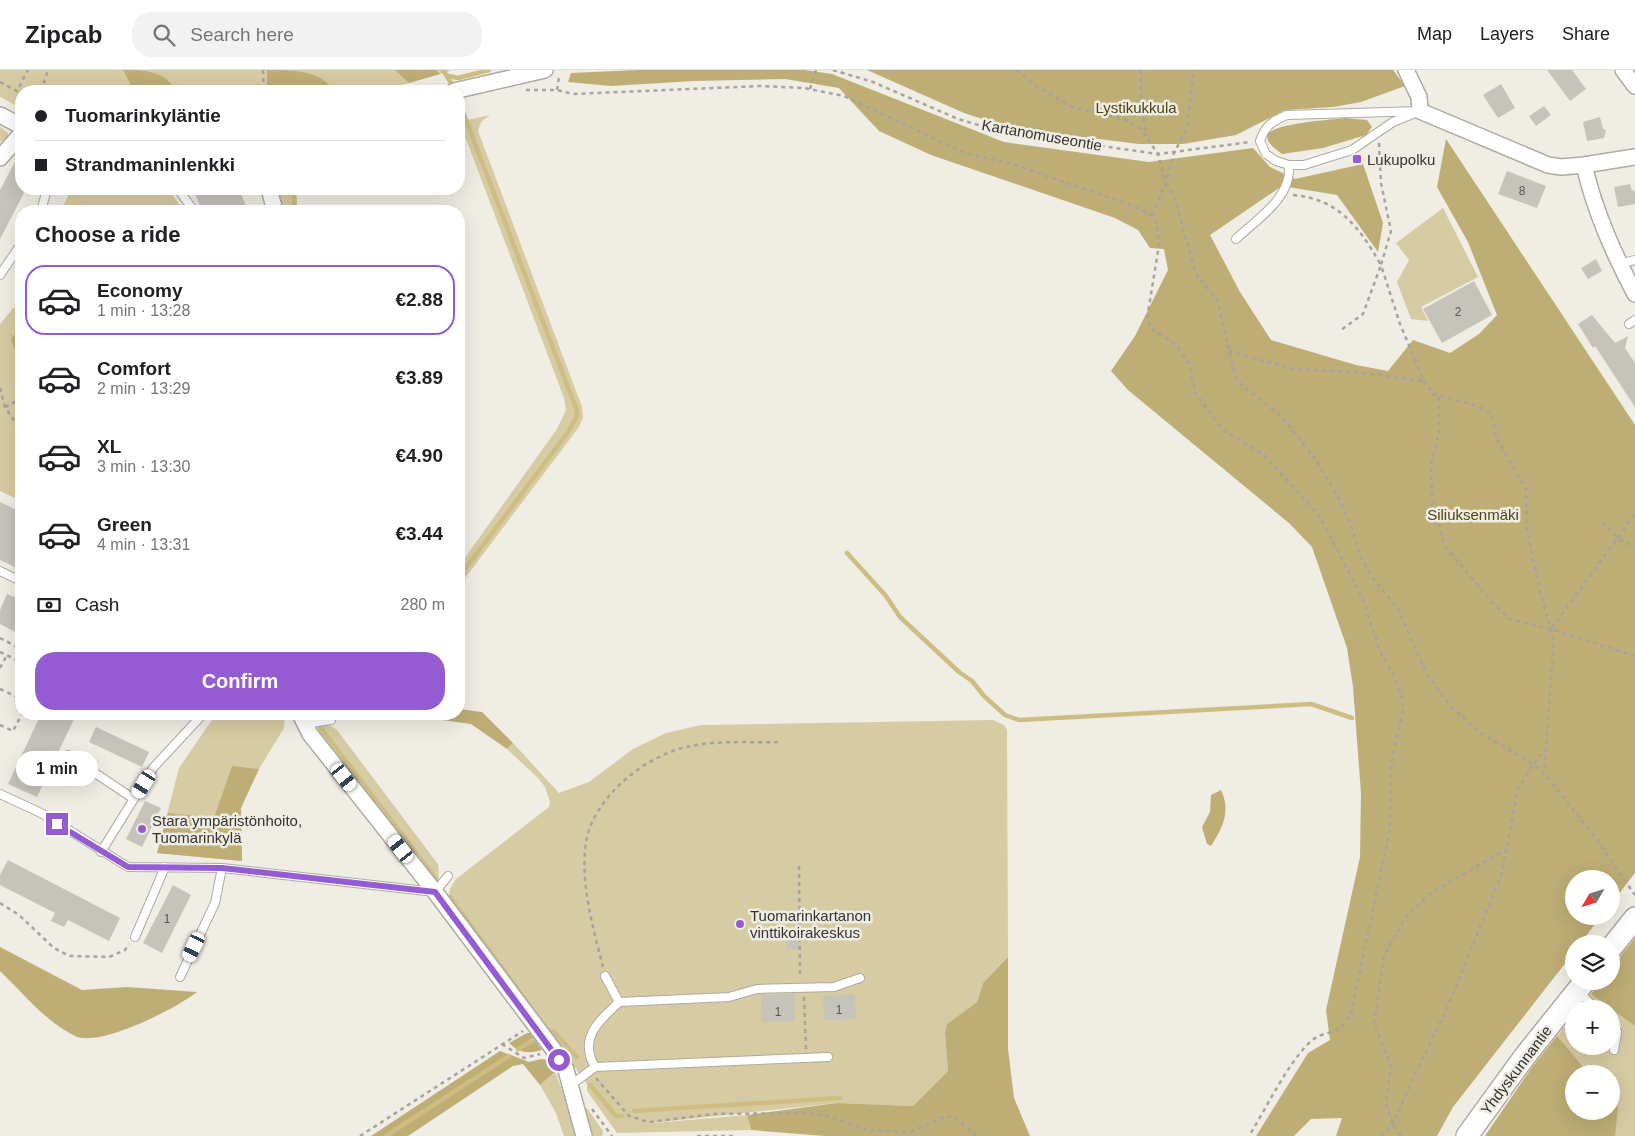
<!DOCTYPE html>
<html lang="en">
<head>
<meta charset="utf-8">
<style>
  :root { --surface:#fff; --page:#f2f2f2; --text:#202124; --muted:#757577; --line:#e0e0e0; --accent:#955bd3 }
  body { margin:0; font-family:Helvetica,sans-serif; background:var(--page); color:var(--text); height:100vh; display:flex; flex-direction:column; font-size:19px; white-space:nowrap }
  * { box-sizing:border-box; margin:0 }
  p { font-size:16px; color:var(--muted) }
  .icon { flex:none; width:28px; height:28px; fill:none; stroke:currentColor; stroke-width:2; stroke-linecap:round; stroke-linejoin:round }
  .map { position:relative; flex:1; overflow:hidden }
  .details { position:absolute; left:15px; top:135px; width:450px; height:515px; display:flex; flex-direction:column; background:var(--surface); border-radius:20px; box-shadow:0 5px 20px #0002 }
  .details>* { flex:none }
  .guide { position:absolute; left:15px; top:15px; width:450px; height:110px; border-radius:20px; box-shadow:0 5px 20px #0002; display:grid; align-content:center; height:110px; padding:0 20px; background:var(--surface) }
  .needle { width:32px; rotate:232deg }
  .fabs { position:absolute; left:1565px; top:800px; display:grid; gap:10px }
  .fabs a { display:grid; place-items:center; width:55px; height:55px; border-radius:50%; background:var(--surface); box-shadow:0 5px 20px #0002; font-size:25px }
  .end { position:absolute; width:22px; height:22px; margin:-11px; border:6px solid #955bd3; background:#fff; box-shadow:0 0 0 2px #fff }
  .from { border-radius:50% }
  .bubble { position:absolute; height:35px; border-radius:18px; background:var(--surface); box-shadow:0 5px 20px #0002; font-size:16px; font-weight:700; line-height:35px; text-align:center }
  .car { position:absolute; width:15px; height:30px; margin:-15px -8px; border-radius:6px; box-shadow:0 0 4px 1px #0007; background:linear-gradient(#fff 24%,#345 0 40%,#fff 0 76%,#345 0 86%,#fff 0) }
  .guide b { display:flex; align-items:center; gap:18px; height:48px; font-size:19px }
  .guide b+b { border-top:1px solid var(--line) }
  .guide i { width:12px; height:12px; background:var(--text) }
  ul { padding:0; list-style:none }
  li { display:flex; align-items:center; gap:15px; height:70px; margin:0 10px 8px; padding:0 10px; border:2px solid transparent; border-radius:20px }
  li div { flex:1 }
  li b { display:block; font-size:19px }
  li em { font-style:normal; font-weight:700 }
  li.on { border-color:var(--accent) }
  li>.icon { width:45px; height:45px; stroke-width:1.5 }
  h2 { padding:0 20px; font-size:22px; line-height:60px }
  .pay { display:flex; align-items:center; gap:12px; height:55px; padding:0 20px; font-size:19px }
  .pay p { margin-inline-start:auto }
  .button { display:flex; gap:10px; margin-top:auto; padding:10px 20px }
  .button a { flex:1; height:58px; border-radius:20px; background:var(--accent); color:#fff; font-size:20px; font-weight:700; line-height:58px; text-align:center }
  header { display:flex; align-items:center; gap:30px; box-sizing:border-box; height:70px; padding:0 25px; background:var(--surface); border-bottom:1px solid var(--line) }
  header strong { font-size:24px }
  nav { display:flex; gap:28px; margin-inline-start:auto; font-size:18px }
  .search { width:350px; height:45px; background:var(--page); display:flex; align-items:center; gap:12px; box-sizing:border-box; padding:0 18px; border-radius:20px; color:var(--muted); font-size:19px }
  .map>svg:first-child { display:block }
</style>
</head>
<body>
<header>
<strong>Zipcab</strong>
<div class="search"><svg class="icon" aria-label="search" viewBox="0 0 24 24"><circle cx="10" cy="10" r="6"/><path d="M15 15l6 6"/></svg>Search here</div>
<nav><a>Map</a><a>Layers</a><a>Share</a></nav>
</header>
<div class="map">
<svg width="1635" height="1066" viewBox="0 0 1635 1066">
  <rect width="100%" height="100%" fill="#f0ede4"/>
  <path fill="#d7cba3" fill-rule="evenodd" d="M0,0H449L450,1L381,21H21V38L0,27Z
    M490,45L481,52L478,61L582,337L583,347L579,357L459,516V496L557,359L566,340L564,328L466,69L459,58V52Z
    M0,57L8,63V70L0,72Z
    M71,119H169L183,141H61Z
    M275,119H295L297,141H281Z
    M1443,138L1478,207L1421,237L1428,251L1411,249L1397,212L1409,190L1396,173Z
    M21,229V431L0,421V254Z
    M216,644H285L284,658L254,707L241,738L242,791L157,783L179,698Z
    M993,650L1004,655L1007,660L1008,887L983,913L977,932L947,954L945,963L948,1001L913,1036L837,1033L642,1054L747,1045L751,1060L617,1063L587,1021V1014L449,827L450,819L456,809L549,737L550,732L545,717L538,708L507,679L513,673L559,723L589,712L633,679L666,663L701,655Z
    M327,654L337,660L438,794L439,804L438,809L433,808L320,665L318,658Z
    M1635,868V1066H1485L1533,996L1574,945V976H1611V939H1579L1601,911H1611V898ZM1574,1004H1611V1041H1574Z
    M555,1002L566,1030L575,1066H564L556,1043L540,1015Z
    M584,1038H587L603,1061L602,1066H589Z"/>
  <path fill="#bead74" d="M123,0C141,0 168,0 174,21H134Z
    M267,0C290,0 323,0 333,21H267Z
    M395,0H436L440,4L409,13Z
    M638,0H805L832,4L1004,72L1149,92L1253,78L1270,97L1295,109L1363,94L1383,153L1378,182L1337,125L1282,116L1210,165L1240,222L1271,270L1356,295L1388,301L1413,270L1450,283L1479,264L1497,245L1468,172L1437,117L1446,69L1635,355V803L1611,834V809H1574V846H1601L1580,874H1574V882L1453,1037L1437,1066H1336L1342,1048L1311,1049L1294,1066H1256L1308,983L1330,970L1326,940L1360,787L1361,723L1353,617L1347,578L1312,477L1290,454L1128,320L1111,301L1135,266L1168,200L1164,179L1150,178L1138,160L1115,148L931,85L879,61L839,18L785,9L694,11L611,16L568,12L571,3Z
    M867,0H1393L1405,16L1361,32L1333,37L1285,40L1236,65L1183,74H1139L1010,58L964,43Z
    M1345,48L1367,50L1372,57L1366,65L1323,78L1282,84L1273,77L1268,71L1267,65C1274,53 1330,50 1345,48Z
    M19,259H21V297L11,269Z
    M459,639L482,642L513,673L507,679L471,654L399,644H459Z
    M232,696L259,699L241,738L242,791L157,783L168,743L214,748Z
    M1221,720C1231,741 1223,757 1211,776L1207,774L1202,757L1210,742L1211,725Z
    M1635,868V956L1591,924L1601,911H1611V898Z
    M0,877L82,920L127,917L197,922C177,938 99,978 75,966C46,952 23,923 0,901Z
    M1008,887V979L1014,1028L1030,1066H825L751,1060L747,1045L837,1033L913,1036L948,1001L945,963L947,954L977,932L983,913Z
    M527,963H530L542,980C528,984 520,983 509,973Z
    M1557,966L1589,1004H1574V1041H1611V1030L1618,1038L1615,1066H1485L1533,996Z
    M500,981L529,992L541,989L547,990L555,1002L540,1015L523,994L513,996L408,1066H371Z"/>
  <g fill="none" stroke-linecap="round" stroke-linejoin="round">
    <path stroke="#cebd83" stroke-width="4.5" d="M443,0L453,16
      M449,6L458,8L489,0
      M459,30L460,33
      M294,119L295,141
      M847,483L886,526L900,547L959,602L972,611L984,626L1005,645L1019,650L1311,634L1352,648
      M459,507L568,362L576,348L577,341L463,42
      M312,644V645
      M320,657L436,809
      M450,827L535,943
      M546,960L553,961L577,987
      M518,979L535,969
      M590,1015L616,1046H622
      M634,1041L840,1028
      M386,1066L509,986"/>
  </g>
  <path fill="#c5c3ba" d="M1547,0H1572L1586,19L1570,31Z
    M1501,14L1515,38L1498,48L1483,25Z
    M1544,36L1551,45L1536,56L1529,46Z
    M1600,47L1603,59L1606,60L1604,68L1587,71L1583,52Z
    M21,80V119H26L0,169V120Z
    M1507,101L1546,116L1537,138L1498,124Z
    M1630,114L1632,121L1635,120V134L1618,137L1614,117Z
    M193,119H239L248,141H202Z
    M1596,189L1602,201L1588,209L1581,198Z
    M1474,211L1492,245L1442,273L1423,239Z
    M1592,245L1615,273L1628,266L1625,278L1635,293V337L1595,276L1593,278L1578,254Z
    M0,432L21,442V500L0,490Z
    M7,524L21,530V565L0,554V540Z
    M41,644H69L75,647L37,727L8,714Z
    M96,657L149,682L142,697L89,672Z
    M145,731L161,738L142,777L126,769Z
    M8,790L120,848L109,871L68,850L64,857L51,851L55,843L0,815V805Z
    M173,815L191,825L162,883L143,873Z
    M786,868H798L799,879H787Z
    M794,924L795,951L762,952L761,925Z
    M848,925H855L856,949L824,950L823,926Z"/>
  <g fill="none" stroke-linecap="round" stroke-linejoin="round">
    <defs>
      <path id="lane" d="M1420,41L1393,52L1352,80L1304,95H1289L1276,91L1266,84L1260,71C1265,55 1273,51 1287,45Z
        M178,119L194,141
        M41,141L47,119
        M1236,169C1258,148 1292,128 1289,95
        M1619,194L1635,190
        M0,205L21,174
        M1629,254L1635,250
        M0,501L21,511
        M305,654L331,650
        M68,685L134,729
        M0,724L43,744L128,797L222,798L435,822L448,806
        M101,782L153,698L203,644
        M135,867L165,797
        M605,906L619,932
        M180,907L215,833L222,798
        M1579,922L1596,939
        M1611,954L1617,962L1614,980
        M595,997C578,968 599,951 619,932L729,927L757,919L834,917L860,908
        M571,1015L595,997L828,987"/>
      <path id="street" d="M1406,0L1419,27L1420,41L1548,95L1561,97L1584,95L1635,87
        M1623,0L1635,16
        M454,21L545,0
        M0,45L21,56
        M0,88L21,64
        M1584,95C1595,142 1613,182 1635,224
        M269,119L275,141
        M300,644L310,664L435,822L553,979L566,1000L584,1066"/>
      <path id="secondary" d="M1611,878L1635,848
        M1467,1066L1525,986L1585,911"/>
    </defs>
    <use href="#lane" stroke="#adaba2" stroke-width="10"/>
    <use href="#street" stroke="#adaba2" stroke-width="18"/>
    <use href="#secondary" stroke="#adaba2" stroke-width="24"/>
    <path stroke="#a5a39c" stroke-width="2.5" stroke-dasharray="4 4" stroke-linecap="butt" d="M263,0L264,21
      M833,0L873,12L958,49L1002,62L1158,84L1250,72
      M1017,0L1034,15L1072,37L1126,50L1141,59L1158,84L1166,113L1174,126L1195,201C1201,213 1212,221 1218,233L1235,306L1238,312L1281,346L1316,390L1339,429L1353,461L1360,486L1373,508L1398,539L1425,600L1439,621L1453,638L1481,663L1533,694L1544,703L1592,763L1635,825
      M1141,0V33L1146,65
      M0,12L17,21L28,0
      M810,19L816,0
      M526,20H557L573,24L760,16L804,18L844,26L965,83L1012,94L1128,134L1152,145L1157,154L1159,175L1147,249L1152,259L1176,275L1189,293L1196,324L1223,360L1264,385L1319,445L1363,529L1380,582L1394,606L1402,628L1403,642L1391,695L1390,759L1351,944C1336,970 1324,957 1308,974C1285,998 1267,1037 1249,1066
      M557,20L559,7
      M41,21L48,0
      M1379,73L1381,113L1391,161L1381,195L1400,254L1424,311L1433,324L1478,336L1492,345L1496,368L1526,419L1527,460L1540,522L1554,570L1544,703
      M1293,125C1339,129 1359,157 1381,195L1363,244L1341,260
      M1152,145L1166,113L1174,83L1187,58L1194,0
      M1229,281L1293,299L1354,302L1424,311
      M0,318L5,337L21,361
      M1439,327V363L1431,395L1432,425L1444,475L1490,530L1510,549L1551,559L1635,586
      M5,337L21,329
      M1603,452L1617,468L1635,477
      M1552,558L1635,444
      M0,568L21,579
      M0,582L21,592
      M0,598L7,585
      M0,619L21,629
      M0,655L13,661L22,644
      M799,796L800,907
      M0,833L19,845L54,878L69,886L109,887L125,880L129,874
      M603,897C593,858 580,813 586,772C594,726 647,684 691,676C718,670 754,673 782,672
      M804,927L806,979
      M502,974L524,988L540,984
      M596,1008L629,1046L649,1052L713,1044L802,1043L824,1045L869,1060L910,1062L946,1046L956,1048L976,1066
      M592,1039L612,1066
      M360,1066L523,961
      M697,1066H733
      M1380,1066L1393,1055L1414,1006L1446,941L1501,806L1518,719L1533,694L1545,680
      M1401,1066L1393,1055L1386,1033L1391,996L1374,953L1384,886L1405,848L1429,824L1505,780"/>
    <use href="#lane" stroke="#fff" stroke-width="8"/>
    <use href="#street" stroke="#fff" stroke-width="15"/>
    <use href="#secondary" stroke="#fff" stroke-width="21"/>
  </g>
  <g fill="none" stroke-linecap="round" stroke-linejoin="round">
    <path stroke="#955bd3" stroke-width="6" d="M57,754L128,797L222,798L435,822L559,990"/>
  </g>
  <g fill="#955bd3" stroke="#f0ede4" stroke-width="2">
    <rect x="1352" y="84" width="10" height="10" rx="2.5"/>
    <circle cx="142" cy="759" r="5"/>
    <circle cx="740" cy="854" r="5"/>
  </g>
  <g text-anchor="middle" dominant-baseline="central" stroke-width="5" stroke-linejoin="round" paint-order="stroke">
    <g font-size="12" fill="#585752">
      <text x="1522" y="121">8</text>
      <text x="1458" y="242">2</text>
      <text x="167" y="849">1</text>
      <text x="839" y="940">1</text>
      <text x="778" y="942">1</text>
    </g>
    <g font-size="15" fill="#4f4315" stroke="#f0ede4">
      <text x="1136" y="37">Lystikukkula</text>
      <text x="1473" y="444">Siliuksenmäki</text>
    </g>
    <g font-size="15" fill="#34332f" stroke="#f0ede4">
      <text transform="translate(1042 65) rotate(10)">Kartanomuseontie</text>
      <text transform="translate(1516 1000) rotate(-53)">Yhdyskunnantie</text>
    </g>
    <g font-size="15" fill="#34332f" stroke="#f0ede4" text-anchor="start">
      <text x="1367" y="89">Lukupolku</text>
      <text x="152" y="750">Stara ympäristönhoito,<tspan x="152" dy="17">Tuomarinkylä</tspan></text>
      <text x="750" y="845">Tuomarinkartanon<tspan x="750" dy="17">vinttikoirakeskus</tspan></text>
    </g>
  </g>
</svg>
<div class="fabs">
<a><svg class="needle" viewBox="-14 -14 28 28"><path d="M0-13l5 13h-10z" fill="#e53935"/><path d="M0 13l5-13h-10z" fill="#757577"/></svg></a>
<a><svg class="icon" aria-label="layers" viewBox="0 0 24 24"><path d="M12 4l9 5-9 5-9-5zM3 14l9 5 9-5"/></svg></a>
<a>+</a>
<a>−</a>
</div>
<i class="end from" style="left:559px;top:990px"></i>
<i class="end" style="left:57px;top:754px"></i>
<div class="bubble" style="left:16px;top:681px;width:82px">1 min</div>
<i class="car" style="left:344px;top:707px;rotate:142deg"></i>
<i class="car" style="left:144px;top:714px;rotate:212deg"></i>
<i class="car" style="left:401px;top:779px;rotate:322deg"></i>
<i class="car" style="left:194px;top:877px;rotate:205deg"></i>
<div class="guide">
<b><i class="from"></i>Tuomarinkyläntie</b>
<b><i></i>Strandmaninlenkki</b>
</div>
<section class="details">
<h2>Choose a ride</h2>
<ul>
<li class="on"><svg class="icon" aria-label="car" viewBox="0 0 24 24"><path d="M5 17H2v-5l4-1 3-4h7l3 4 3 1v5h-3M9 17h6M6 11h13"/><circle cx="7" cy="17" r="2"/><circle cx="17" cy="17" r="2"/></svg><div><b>Economy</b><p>1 min · 13:28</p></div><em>€2.88</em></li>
<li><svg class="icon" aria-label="car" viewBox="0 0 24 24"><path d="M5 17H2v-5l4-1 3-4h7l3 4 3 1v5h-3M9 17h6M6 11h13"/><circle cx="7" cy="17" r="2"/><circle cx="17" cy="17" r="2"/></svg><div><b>Comfort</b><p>2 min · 13:29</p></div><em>€3.89</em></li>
<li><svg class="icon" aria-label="car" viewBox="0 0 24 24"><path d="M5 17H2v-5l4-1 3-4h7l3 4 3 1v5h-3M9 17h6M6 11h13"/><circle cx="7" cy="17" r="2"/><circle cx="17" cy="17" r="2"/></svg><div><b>XL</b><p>3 min · 13:30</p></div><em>€4.90</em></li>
<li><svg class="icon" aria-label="car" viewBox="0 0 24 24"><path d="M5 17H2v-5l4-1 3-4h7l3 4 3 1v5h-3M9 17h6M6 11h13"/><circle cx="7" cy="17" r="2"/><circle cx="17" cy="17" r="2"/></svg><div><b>Green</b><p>4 min · 13:31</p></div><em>€3.44</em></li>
</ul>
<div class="pay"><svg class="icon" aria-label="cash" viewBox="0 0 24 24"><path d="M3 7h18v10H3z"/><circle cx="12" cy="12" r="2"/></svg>Cash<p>280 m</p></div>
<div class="button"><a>Confirm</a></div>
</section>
</div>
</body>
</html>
